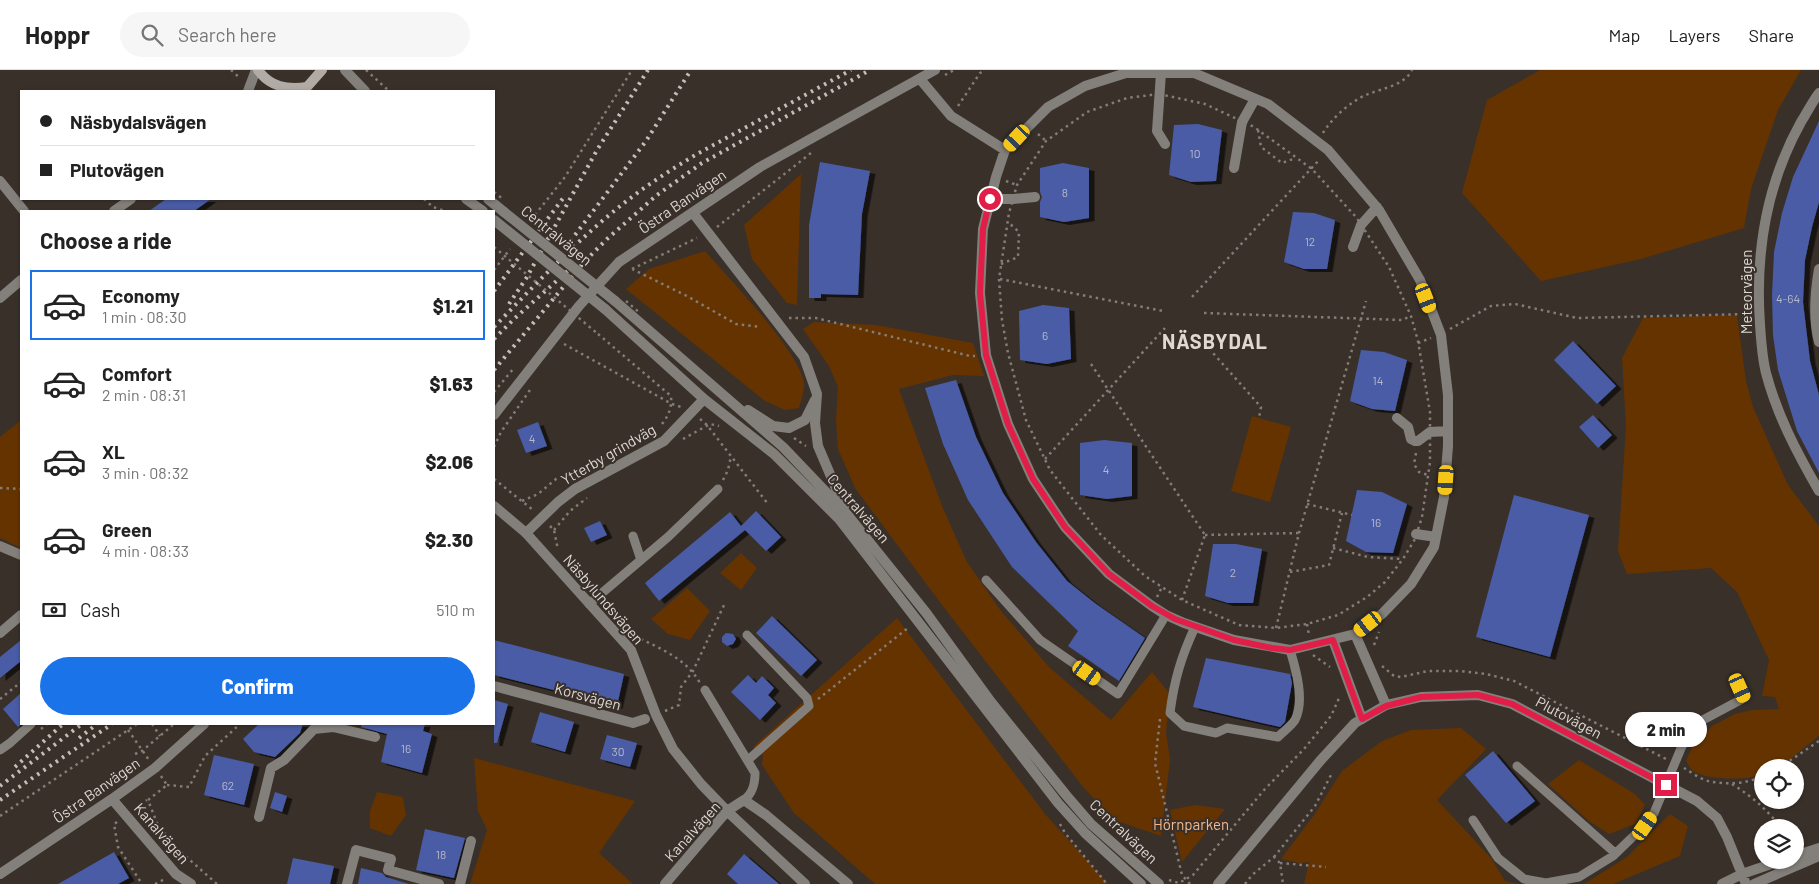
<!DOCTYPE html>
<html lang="en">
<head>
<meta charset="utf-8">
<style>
  :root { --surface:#fff; --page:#f6f6f6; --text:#222; --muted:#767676; --line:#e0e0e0; --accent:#1a73e8 }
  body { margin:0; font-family:Barlow,sans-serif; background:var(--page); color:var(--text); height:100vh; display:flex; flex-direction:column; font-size:19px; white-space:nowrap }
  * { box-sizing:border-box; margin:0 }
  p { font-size:16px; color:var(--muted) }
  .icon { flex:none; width:28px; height:28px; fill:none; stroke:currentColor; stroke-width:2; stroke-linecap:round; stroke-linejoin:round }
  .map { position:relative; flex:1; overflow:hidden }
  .side { position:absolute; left:20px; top:140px; width:475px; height:515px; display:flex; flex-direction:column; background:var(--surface); border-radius:0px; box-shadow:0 1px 4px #0004 }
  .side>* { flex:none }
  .top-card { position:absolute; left:20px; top:20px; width:475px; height:110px; border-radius:0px; box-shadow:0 1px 4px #0004; display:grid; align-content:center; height:110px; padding:0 20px; background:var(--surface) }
  .controls { position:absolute; left:1754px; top:689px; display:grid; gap:10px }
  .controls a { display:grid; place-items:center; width:50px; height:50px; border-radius:50%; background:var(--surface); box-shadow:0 1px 4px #0004; font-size:25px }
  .end { position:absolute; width:22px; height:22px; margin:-11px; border:6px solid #e11d48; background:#fff; box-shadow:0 0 0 2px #fff }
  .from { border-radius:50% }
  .bubble { position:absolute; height:35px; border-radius:18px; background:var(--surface); box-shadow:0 1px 4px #0004; font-size:16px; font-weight:800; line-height:35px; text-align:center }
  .car { position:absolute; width:15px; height:30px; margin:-15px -8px; border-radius:6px; box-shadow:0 0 4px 1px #0007; background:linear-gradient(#f5c518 24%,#345 0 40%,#f5c518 0 76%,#345 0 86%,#f5c518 0) }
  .top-card b { display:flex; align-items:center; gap:18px; height:48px; font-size:19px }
  .top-card b+b { border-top:1px solid var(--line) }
  .top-card i { width:12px; height:12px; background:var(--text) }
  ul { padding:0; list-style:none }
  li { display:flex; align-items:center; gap:15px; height:70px; margin:0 10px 8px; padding:0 10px; border:2px solid transparent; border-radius:0px }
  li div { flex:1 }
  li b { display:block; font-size:19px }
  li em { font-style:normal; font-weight:800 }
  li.current { border-color:var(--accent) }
  li>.icon { width:45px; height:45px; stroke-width:1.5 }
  h2 { padding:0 20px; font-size:22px; line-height:60px }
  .pay { display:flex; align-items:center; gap:12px; height:55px; padding:0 20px; font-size:19px }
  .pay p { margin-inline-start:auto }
  .action { display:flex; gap:10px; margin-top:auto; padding:10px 20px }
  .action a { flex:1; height:58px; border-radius:30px; background:var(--accent); color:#fff; font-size:20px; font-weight:800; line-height:58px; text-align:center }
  header { display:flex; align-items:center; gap:30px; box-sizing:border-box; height:70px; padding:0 25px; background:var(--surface); border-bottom:1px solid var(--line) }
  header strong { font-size:24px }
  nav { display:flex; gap:28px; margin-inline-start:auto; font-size:18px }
  .search { width:350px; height:45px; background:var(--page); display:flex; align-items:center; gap:12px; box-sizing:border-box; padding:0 18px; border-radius:28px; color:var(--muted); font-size:19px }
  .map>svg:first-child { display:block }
</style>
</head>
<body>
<header>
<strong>Hoppr</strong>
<div class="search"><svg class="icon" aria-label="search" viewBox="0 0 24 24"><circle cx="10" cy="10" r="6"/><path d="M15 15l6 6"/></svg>Search here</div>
<nav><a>Map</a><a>Layers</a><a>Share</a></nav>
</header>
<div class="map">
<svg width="1819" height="814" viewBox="0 0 1819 814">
  <defs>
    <filter id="shadow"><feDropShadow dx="5.5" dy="3" stdDeviation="0" flood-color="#0009"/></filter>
  </defs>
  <rect width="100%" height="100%" fill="#39302a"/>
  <path fill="#653300" d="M1540,0H1801L1778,40L1751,119L1744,158L1641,189L1541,211L1462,123L1487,30Z
    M801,104L797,235L787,233L752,189L744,155Z
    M705,181C726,205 804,286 804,315C804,323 801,331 799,338L785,340L765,331L626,219L649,199Z
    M1737,245L1746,311L1753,337L1788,415L1819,456V666L1790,689L1774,697L1762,698V704C1748,711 1707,710 1693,701C1691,699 1688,694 1686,691L1692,677L1712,656L1735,644L1752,640L1779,639L1775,627L1762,626L1769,590L1737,522L1711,498L1627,504L1618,481L1626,356L1622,288L1643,248Z
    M814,252L876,255L973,273L984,306L953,305L899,319L942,436L967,492L1001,541L1050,598L1111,650L1152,602L1170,624L1166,662L1170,690L1161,766L1114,750L1084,718L942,535L855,418L838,379L836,350L838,317L829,296L803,259Z
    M1252,346L1291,357L1270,432L1231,421Z
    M21,350V478L0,468V367Z
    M741,483L757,498L741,520L720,503Z
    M687,518L710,541L690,570L668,564L651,549Z
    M897,548L1045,744L1108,814H875L794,743L762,695L763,685L753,677Z
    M1461,658L1486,679L1437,730L1491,788L1505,811L1517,814H1304L1309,792L1300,793L1281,789L1314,745L1342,701L1382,671L1411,660Z
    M474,688L635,731L599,783L633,814H470L487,760L478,741Z
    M1579,690L1635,724L1645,735L1635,754L1609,764L1589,751L1548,714Z
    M377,722L403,727L406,745L391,766L370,758V741Z
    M1195,735L1225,739L1182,792L1170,740Z
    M1670,744L1688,756L1680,786L1613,814H1584L1627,787Z"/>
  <path fill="#485ca5" filter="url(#shadow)" d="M1819,51V132L1812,157L1805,190L1803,232L1810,291L1819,325V403L1797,361L1778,300L1773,265L1772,225L1774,182L1782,143L1793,107Z
    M1198,54L1222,60L1216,111L1191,112L1169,105L1174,55Z
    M820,92L870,101L862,144L858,225L821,224V228H809V155Z
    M1063,93L1089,98V148L1064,152L1040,147V132L1042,127L1040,122V98Z
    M166,129H211L194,141H149Z
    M1293,142L1314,143L1335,150L1327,199H1304L1284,192Z
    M1043,235L1069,238L1071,289L1047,294L1020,290L1019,241Z
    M1573,271L1616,316L1597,334L1554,290Z
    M1361,280L1384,282L1407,290L1395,341L1372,339L1350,331Z
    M956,310L976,367L1003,423L1036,472L1067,511L1096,534L1145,568L1119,611L1068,576L1078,561L1012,497L968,430L943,374L925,318Z
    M1593,345L1612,365L1598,378L1579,357Z
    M538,352L547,376L526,383L517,360Z
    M1104,370L1132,373V426L1107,429L1080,425V373Z
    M1357,420L1382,422L1407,434L1393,483L1366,482L1346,471Z
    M1514,425L1589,445L1550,587L1476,567Z
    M756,441L781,467L766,481L743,458L745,460L659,531L645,513L730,442L741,456Z
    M600,451L607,465L591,472L584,458Z
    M1213,474H1236L1262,479L1253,533H1228L1205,526Z
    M772,546L817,590L801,606L756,563Z
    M726,563L733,564L736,569L733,574L727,576L722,572V567Z
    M21,570V591L0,608V587Z
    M494,570L624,604L617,636L494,605Z
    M1206,588L1290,604L1292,613L1285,652L1280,657L1193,637Z
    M748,605L756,613L762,606L774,618L768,625L776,633L760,650L731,622Z
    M21,623V654L18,657L3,639Z
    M494,630L508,634L497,673H494Z
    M540,642L574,652L565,682L531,672Z
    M259,654H303L300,663L275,687L254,682L243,669Z
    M362,654H425L423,661L432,664L422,703L381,692L387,664L361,657Z
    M607,665L637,673L630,697L600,689Z
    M1493,681L1535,731L1506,753L1465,705Z
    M214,685L254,694L244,735L204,725Z
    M275,722L287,726L282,742L270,738Z
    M425,759L465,768L454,808L416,800Z
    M114,782L129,808L118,814H58Z
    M744,784L779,814H738L727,804Z
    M293,788L334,796L330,814H287Z
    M361,798L382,803L386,807L409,814H358Z"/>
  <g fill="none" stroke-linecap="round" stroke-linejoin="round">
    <path stroke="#847c77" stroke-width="2.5" stroke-dasharray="2.5 4" stroke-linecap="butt" d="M231,0L240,8
      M366,0L389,21
      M945,5L954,0
      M1159,24L1205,34L1254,57L1312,99L1356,147L1389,197L1411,246L1418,271L1430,342V392L1422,447L1415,469L1403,489L1385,512L1367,527L1338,545L1307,554L1276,558L1239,555L1182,530L1145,506L1101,465L1050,400L1026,350L1008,283L1002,250L999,209L1009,143L1017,115L1046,71L1087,42L1127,28Z
      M958,36L980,3L985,0
      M1258,60L1261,77L1282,93L1296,88
      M1323,63C1331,49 1351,31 1366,25C1382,18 1404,16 1412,0
      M1038,64L1046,71
      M1006,111L1017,115
      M424,129L433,137L445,141
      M531,150L565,107L632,0
      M717,157L811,83
      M1001,194L1018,187L1019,162L1008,152
      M632,199L697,168
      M632,199L687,226L736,254L761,257
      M494,200L510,179
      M1000,209L1163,241
      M1192,227L1320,89
      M1204,243L1402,250L1411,246
      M789,248H816L970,286H975
      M1450,259L1491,236L1515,234L1577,248L1749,244
      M598,264L671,326C672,337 669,345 662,354
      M1196,264L1261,337L1259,348
      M1418,273L1431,268
      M564,274L672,334L681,337
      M1091,294L1205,465
      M494,322L514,298
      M700,349L707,355L768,434
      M794,368L806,376
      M683,369L710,354L719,356
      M494,377L501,362L532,317
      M1416,383L1414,394L1419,402L1428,405
      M1045,389L1165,258
      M494,409L533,440
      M723,410L728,400L731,386
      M0,418L21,419
      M522,431L538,424L556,409L609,386
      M1307,434L1352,445
      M550,456L554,460L558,480
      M554,460L570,441L587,428
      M1205,465L1299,463
      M1333,478L1368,487L1403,489
      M1290,502L1329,495L1342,443
      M1157,527L1162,517
      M1182,530L1205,465
      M1307,554L1309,565
      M1276,558L1299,463L1366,231
      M635,566C660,579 685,587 700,613
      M1374,575L1379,562
      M1313,585L1330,597
      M1382,596L1394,606L1401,607L1428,601H1461L1486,604L1514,611L1666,689
      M0,629L21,612
      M818,629L908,558
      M665,641L679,635L681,617L693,601L725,533
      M1160,649L1155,693L1182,805L1190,814
      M152,654L160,666
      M41,659L47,654
      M128,660L149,690
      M135,684L142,681L174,654
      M1684,698C1691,702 1700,709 1708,711C1726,715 1747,714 1762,706
      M1779,698L1819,671
      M161,706L167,715L148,730L157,753L174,776L217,814
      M1732,714C1751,726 1767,739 1781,758
      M167,715L189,717L205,686L240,654
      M135,738L147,730
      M0,746L137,654
      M117,752L114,754L118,777L142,814
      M1060,754L1065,763L1107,814
      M1274,787L1315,736L1332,703
      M1280,793L1326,797
      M1169,810L1179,813L1193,805L1264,720L1304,679L1331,646L1340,626
      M155,814L165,809
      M1245,814L1252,805L1274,787L1280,793L1283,814"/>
    <path stroke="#837f7b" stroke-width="9" d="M633,466L641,490
      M986,510L1040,570L1118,624L1166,545
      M589,534L668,467L718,419
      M1195,557C1181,587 1174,611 1170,643L1184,656L1216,663L1227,658L1278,667C1283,662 1291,656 1295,650C1305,631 1296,599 1290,580
      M747,565L807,628L809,636L748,690
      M705,620L755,703C755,714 753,723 744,730
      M0,680L10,673L31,654
      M1517,696L1615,783
      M1473,750L1498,788L1524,809L1546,813L1579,807L1613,786L1645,755L1654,743L1682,676L1701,651L1744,628L1736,609"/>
    <path stroke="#837f7b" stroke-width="10" d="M1161,3L1157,61L1165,74
      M920,9L951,46L1005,80L996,107L983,159L980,223L986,285L1008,354L1033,409L1065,457L1109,504L1152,536L1166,545L1184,553L1234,570L1290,580L1355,564L1382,544L1411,514L1434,477L1444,427L1448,376V325L1441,265L1420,210L1379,140L1328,80L1268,34L1194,3H1126L1085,16L1048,37L1005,80
      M248,21L256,0
      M1819,23C1812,32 1807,43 1801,52C1766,115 1755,183 1760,254C1761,270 1762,287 1766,303C1777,345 1797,383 1819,421
      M1234,98L1242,52L1255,29
      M0,111L24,141
      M990,129H1013L1035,127
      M114,141L131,129
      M1353,177L1361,155L1377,137
      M1819,199C1815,222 1813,249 1819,272
      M0,228L21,210
      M1397,348L1408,357L1411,369L1415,371H1418L1430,362L1448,361
      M526,463L631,580L656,645L673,679L701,714L727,741L805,814
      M1416,464L1436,467
      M0,476L21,485
      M0,563L21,545
      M1355,564L1386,635
      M1333,570L1362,649
      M494,616L633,653L645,649
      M112,729L176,804L191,814
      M259,747L271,698L284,690L314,659L333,657L375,667
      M0,804L112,729L155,698L204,654
      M347,814L356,780L391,789L388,800L439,814
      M460,814L471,771
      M665,814L727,741L744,730L766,745L848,814"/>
    <path stroke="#837f7b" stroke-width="10" d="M345,0L365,21
      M466,129L483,141
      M488,129L504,142
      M693,143L804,287L817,324L815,353L818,376L844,437
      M615,231L783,377L846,443L927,544L991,632L1066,725L1091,754L1159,814
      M605,239L704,329L774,384L839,449L1058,733L1085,763L1141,814
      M748,340L773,356L789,358L805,350L815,330
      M494,345L579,236L619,192L760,97L935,0
      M494,436L526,463L558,432L575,419L664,371L704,329
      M1795,786L1819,778
      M1218,814L1320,691L1355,653L1386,635L1421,627L1478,625L1512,634L1697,731L1717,748L1727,767L1746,814
      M1722,814L1742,804L1783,790
      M1754,814L1819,786"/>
    <path stroke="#b1aaa5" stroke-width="10" d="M258,0C270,17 287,20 307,17L322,0"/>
    <path stroke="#c4bdb9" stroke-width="4" stroke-dasharray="2.5 5" stroke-linecap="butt" d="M566,177L646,71L691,0
      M494,221L564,127
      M509,234L527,207L597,80L648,0
      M494,257C536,214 577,170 624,133C647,115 672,99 697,84L851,0
      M494,269L514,249L571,198
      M494,300L585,191L607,169L657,125L702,93L870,0
      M79,668L97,654
      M15,697L63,654
      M0,716L82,654
      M0,730L112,654"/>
    <path stroke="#847c77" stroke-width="2.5" stroke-dasharray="2.5 4" stroke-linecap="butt" d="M494,122L504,130
      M494,177L598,264
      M626,231L640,243"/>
    <path stroke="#837f7b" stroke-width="10" d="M504,142L615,231
      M494,150L605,239"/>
  </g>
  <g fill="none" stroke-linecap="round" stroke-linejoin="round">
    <path stroke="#e11d48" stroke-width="6" d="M990,129L983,159L980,223L986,285L1008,354L1033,409L1065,457L1109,504L1152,536L1175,549L1234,570L1272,578L1290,580L1333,570L1362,649L1386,636L1421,627L1478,625L1512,634L1666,715"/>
  </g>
  <g text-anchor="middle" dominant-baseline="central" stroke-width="4" stroke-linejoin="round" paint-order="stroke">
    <g font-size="12" fill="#b8b9c8">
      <text x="1195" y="83">10</text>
      <text x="1065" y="122">8</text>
      <text x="1310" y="171">12</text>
      <text x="1788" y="228">4-64</text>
      <text x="1045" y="265">6</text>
      <text x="1378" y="310">14</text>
      <text x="532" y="368">4</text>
      <text x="1106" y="399">4</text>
      <text x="1376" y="452">16</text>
      <text x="1233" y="502">2</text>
      <text x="406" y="678">16</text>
      <text x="618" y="681">30</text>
      <text x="228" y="715">62</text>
      <text x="441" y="784">18</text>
    </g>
    <g font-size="15" fill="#ded8d4" stroke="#39302a">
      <text transform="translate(682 131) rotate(-34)">Östra Banvägen</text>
      <text transform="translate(557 165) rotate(39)">Centralvägen</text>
      <text transform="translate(1746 222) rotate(-90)">Meteorvägen</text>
      <text transform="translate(608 384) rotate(-30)">Ytterby grindväg</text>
      <text transform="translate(859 438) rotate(49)">Centralvägen</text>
      <text transform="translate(604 529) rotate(49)">Näsbylundsvägen</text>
      <text transform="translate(588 626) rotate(15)">Korsvägen</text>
      <text transform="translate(1569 647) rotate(28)">Plutovägen</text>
      <text transform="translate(96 720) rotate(-35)">Östra Banvägen</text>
      <text transform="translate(692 761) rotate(-48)">Kanalvägen</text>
      <text transform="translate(1124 761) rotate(43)">Centralvägen</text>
      <text transform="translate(162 763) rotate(49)">Kanalvägen</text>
    </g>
    <g font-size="15" fill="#f2b78b" stroke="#39302a">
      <text x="1191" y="754">Hörnparken</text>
    </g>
    <g font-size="20" font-weight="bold" letter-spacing="1" fill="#e3d8cf" stroke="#39302a">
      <text x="1215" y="271">NÄSBYDAL</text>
    </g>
  </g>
</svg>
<div class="controls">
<a><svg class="icon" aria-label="locate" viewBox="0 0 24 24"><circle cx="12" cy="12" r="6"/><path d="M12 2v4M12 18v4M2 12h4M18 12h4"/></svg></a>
<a><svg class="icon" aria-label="layers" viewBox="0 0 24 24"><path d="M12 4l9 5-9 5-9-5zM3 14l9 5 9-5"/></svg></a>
</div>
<i class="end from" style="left:990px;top:129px"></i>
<i class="end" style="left:1666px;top:715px"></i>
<div class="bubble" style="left:1625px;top:642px;width:82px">2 min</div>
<i class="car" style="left:1017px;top:68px;rotate:223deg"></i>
<i class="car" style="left:1426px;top:228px;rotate:159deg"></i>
<i class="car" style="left:1446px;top:410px;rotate:184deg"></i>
<i class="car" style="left:1368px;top:554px;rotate:232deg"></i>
<i class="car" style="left:1087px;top:603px;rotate:125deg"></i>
<i class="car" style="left:1740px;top:618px;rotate:156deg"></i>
<i class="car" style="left:1645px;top:756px;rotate:35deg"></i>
<div class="top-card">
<b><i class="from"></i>Näsbydalsvägen</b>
<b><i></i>Plutovägen</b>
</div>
<section class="side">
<h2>Choose a ride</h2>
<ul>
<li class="current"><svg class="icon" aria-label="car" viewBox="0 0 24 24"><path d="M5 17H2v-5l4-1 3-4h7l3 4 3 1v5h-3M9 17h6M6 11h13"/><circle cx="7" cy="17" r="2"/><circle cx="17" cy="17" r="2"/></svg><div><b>Economy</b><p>1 min · 08:30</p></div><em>$1.21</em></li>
<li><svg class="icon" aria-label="car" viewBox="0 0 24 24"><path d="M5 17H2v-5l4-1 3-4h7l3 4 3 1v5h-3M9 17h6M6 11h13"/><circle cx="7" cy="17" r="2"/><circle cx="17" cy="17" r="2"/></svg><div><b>Comfort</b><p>2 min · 08:31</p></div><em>$1.63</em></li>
<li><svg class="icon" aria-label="car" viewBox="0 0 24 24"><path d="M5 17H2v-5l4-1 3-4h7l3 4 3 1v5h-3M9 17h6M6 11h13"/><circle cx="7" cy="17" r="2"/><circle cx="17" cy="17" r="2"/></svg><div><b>XL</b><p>3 min · 08:32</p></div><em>$2.06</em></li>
<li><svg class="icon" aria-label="car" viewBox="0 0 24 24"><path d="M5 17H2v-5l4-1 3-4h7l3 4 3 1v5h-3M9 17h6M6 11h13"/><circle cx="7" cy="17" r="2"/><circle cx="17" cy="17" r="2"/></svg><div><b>Green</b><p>4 min · 08:33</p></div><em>$2.30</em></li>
</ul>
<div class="pay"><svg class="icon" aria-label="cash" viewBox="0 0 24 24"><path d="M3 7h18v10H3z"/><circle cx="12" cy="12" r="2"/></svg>Cash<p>510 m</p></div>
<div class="action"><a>Confirm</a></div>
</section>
</div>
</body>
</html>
